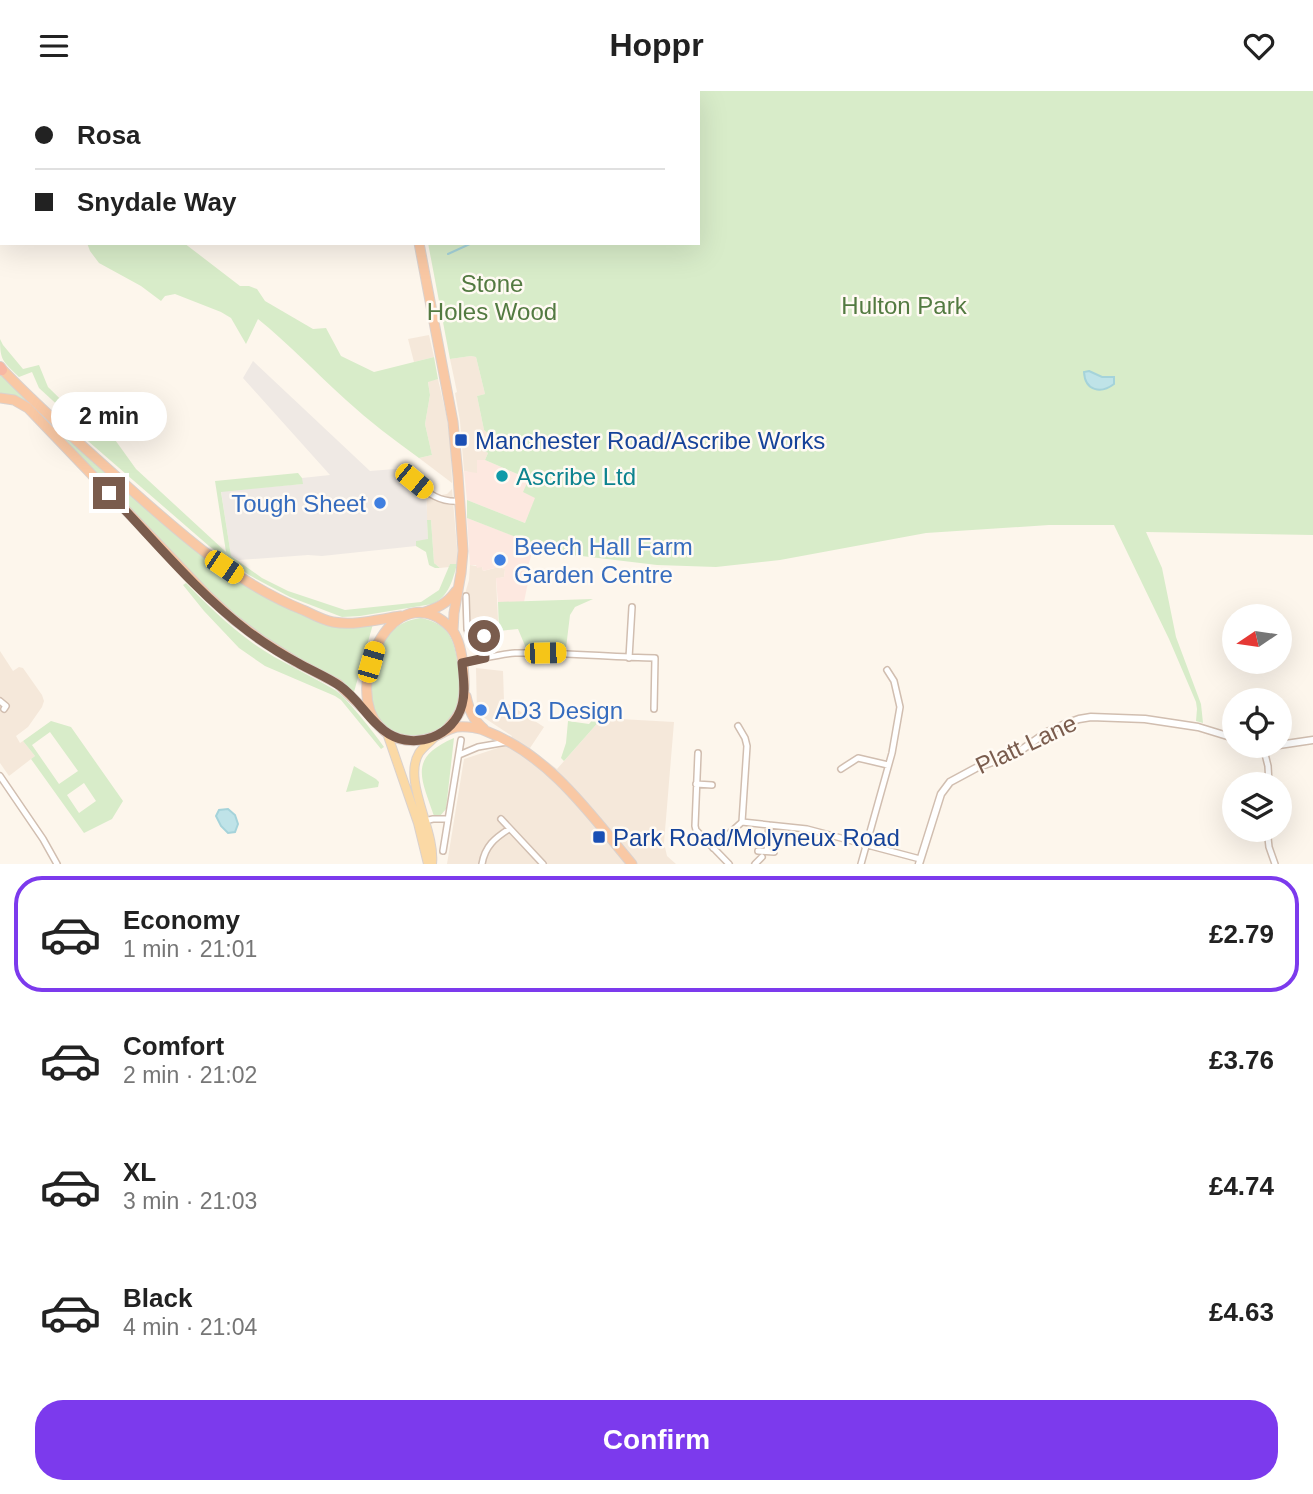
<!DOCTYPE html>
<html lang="en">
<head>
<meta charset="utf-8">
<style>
  :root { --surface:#fff; --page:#f2f2f2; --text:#222; --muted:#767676; --line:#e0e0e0; --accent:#7c3aed }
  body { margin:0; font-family:Arial,sans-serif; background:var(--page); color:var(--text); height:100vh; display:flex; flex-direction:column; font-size:26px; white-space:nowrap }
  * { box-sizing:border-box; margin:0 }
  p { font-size:23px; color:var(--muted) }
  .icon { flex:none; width:38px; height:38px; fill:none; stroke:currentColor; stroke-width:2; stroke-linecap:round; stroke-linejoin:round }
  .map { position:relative; height:773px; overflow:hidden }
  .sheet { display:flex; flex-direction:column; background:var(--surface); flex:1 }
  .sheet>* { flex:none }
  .hud { position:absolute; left:0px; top:0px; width:700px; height:154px; box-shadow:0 7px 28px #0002; display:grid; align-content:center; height:154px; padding:0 35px; background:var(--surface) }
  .needle { width:46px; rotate:257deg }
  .tools { position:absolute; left:1222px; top:513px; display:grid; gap:14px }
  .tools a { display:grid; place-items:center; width:70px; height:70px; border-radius:50%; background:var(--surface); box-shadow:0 7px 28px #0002; font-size:35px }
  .end { position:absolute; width:32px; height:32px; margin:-16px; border:9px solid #7a5c4d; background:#fff; box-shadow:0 0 0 4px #fff }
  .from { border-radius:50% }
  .bubble { position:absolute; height:49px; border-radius:24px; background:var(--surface); box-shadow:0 7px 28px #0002; font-size:23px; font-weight:700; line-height:49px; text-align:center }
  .car { position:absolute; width:21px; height:42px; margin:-21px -10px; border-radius:9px; box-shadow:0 0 5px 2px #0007; background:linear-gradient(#f5c518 24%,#345 0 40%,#f5c518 0 76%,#345 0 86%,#f5c518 0) }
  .hud b { display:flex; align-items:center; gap:24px; height:66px; font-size:26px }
  .hud b+b { border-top:2px solid var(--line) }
  .hud i { width:18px; height:18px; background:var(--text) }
  ul { padding:12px 0 0; list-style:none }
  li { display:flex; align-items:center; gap:21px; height:116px; margin:0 14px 10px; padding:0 21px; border:4px solid transparent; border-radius:28px }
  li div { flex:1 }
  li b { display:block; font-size:26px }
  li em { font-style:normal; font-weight:700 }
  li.on { border-color:var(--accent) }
  li>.icon { width:63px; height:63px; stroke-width:1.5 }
  .cta { display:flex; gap:14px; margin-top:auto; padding:14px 35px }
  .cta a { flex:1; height:80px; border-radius:28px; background:var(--accent); color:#fff; font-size:28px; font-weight:700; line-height:80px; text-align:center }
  header { display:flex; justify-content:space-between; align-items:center; height:91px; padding:0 35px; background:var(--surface); font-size:32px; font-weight:700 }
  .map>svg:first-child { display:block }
</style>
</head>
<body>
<header><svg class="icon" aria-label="menu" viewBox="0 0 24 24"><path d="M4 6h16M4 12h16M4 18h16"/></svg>Hoppr<svg class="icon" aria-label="heart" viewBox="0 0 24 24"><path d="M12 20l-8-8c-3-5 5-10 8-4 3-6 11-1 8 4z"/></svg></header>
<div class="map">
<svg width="1313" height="773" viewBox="0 0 1313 773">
  <rect width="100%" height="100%" fill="#fdf6ec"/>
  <path fill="#f5e8da" d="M429,244L434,266L414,271L408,248Z
    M471,265L476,266L485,303L477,305L484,339L491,344L484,359L488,362L485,369H477V383L464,380L460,330L455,302L457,301L450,268Z
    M438,288L447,327L451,358L452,392L419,367L432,364L425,333L430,304L428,290Z
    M426,396L435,403L442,404L447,403L452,398L458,468L457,473H450L449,476L440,477L434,472L431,429H427Z
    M470,474L482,476L483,480L499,476L505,478L504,486L496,488L499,549H469L464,545L462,513L469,489Z
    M0,560L13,580L19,576L23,577L42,604L44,610L42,616L28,636L16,645L20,652L23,650L35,665L9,685L0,672Z
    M476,577L503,580L504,610L544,636L530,657L557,678L602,627L674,631L664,752L667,765L676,773H447L464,668L504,655L512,645L477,622Z"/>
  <path fill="#fde8e0" d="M477,369H485L529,388L536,406L525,432L467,409L464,380L477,382Z
    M467,427L535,453L528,475L531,476L524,511H498L496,487L504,486L505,478L499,476L483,480L482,476L477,477L476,474H470Z"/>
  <path fill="#efe9e4" d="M253,270L370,380L395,378L405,380L426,396L428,449L416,450V455L322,465L308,464L239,469L231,465L221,400L302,393V387L330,384L243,287Z"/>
  <path fill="#d8ecc9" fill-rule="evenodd" d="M415,0H1313V444L1146,441L1162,477L1176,546L1201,613L1203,632L1196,630L1197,618L1196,611L1169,548L1114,434H1049L926,442L780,469L716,476L657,474L565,463L534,457V453L467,427V409L525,432L535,407L523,401L529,388L485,369L488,362L483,359L490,344L484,339L477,305L485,303L476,266L471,265L450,268L428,152H698V2H415Z
    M87,152H184L240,195H249L257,198L265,210L313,238L326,237L341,265L374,281L434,266L438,288L428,291L430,304L425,333L432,364L419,367C394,349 369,330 346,309C316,282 289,253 258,228L246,253L231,227L221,221L175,203L165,205L161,210L141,195L99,172L90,160Z
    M0,248L3,254L23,278L39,274L48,296L101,348L113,346L136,378L226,461L215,390L298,382L302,387L303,393L221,401L231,465L262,487L288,500L345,519L421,511L439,499L450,473H457C453,488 449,506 432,513L360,525L342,526L290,506L249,484L209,455L73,337L76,331L39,297L32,281L19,286C3,270 0,270 0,248Z
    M0,283L65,343L61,347L10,304L0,303Z
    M66,344L269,507L319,530L373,533L354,601L340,590L296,567L258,543L219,511L62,348Z
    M427,429H431L434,472L440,477H435L429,474L426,461L416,455V450L428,448Z
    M186,492C206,513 227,533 250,550C277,570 307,582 335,599C346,606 375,643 384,656L381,658L341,609L335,605L265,575L239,557L204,520L183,494Z
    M593,508L575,516L570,524L566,557H526L518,538L499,540L498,511Z
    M420,527C450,532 455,550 458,577C459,589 461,602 457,614C451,635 428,648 407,645C395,643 383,635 377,625C365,605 374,561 388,544C396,534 408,529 420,527Z
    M596,625L602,627L564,670L561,667L566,652L568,630L589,633Z
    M51,630L71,636L123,710L112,728L84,742L31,668L35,665L23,650ZM50,641L78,680L59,693L32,654ZM84,692L96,710L79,722L67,704Z
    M454,647L446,718L440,725H434C421,686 408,667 454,647Z
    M354,675L376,688L379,691L378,696L346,701Z"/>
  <path fill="#bfe3e8" stroke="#a5d3da" stroke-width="2" d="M1089,280L1102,286H1114V293C1101,303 1085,300 1084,281Z
    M228,718L235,724L238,733L235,741L228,742L221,735L216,725L219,719Z"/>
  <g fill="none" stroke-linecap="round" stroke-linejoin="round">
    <path stroke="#a5d3da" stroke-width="2" d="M577,2L579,0
      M448,163L472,152"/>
    <defs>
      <path id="minor" d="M413,390C428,402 440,412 460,410
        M466,505L467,538L469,544L474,546L498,545
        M484,546L485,567
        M629,567L632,516
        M462,572C480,569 497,563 515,562C562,561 608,566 655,567L654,618
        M0,610L6,615L4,618
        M738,635L745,647L747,655L742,731
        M1263,655L1268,675L1269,693
        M698,662L695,735L696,739L729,773
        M459,664L478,656L507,651
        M841,678L858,667L888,674
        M0,685L43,748L57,773
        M696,693L712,694
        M501,728L543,773
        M424,730L433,728H448
        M742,731L807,738L920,768
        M1267,738L1269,756L1275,773
        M713,757L742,731
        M443,760L461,649
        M758,760L774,761
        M767,760L769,734
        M482,773C485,755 495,747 509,738
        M755,773L762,766
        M861,773L892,662L900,616L894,590L887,579"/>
      <path id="tertiary" d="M1260,654H1274
        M1279,654L1313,649
        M919,773L941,703L950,691L976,677L1017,662L1047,641L1065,633L1079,628L1091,626L1145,628L1198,636L1234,647"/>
      <path id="primary" d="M387,642L418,732L428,773
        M432,773C436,739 402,690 419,662C423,656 430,651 435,646"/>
      <path id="trunk" d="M407,0V2
        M419,152L453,331L458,385L463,460L461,482L454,522L453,540
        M0,276C37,315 77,350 117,386C174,437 231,490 303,519C312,523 322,529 333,531C355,535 379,528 401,525
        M0,307L14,309L28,317L207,504L233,528L261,549L296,571L338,593L369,623
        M422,522C437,517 447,513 456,500
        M466,605C469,619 473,629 484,638
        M446,639C452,632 458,626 461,618C467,599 464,556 453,540C449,534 442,529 437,526C384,499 346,599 379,635C394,652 418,653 438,644C444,641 449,638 457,636C467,635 480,637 488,641C550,665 591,724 632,773"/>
      <path id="motorway" d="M8,2L9,0
        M18,2V0
        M0,26L2,21
        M0,66L2,60
        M0,276L2,279"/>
    </defs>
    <use href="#minor" stroke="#d1beb0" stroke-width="8"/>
    <use href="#tertiary" stroke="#d1beb0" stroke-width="9"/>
    <use href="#primary" stroke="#dad1cd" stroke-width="10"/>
    <use href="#trunk" stroke="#dad1cd" stroke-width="11"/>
    <use href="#motorway" stroke="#dad1cd" stroke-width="12"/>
    <use href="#minor" stroke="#fff" stroke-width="5"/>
    <use href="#tertiary" stroke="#fff" stroke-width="6"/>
    <use href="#primary" stroke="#fbd9a5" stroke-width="8"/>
    <use href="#trunk" stroke="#f9c8a4" stroke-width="9"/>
    <use href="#motorway" stroke="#f7b7a3" stroke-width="10"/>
  </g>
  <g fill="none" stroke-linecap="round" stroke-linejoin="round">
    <path stroke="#7a5c4d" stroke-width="9" d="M109,402C154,449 197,502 249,541C264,552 281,563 298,572C312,580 327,586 340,595C359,608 370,632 389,643C416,659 454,645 462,614C466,600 463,586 462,572L485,567L484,545"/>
  </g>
  <g fill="#1a4fb4" stroke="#fffaf3" stroke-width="2.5">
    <rect x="454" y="342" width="14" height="14" rx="3.5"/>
    <rect x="592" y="739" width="14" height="14" rx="3.5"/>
  </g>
  <circle fill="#0f9aa8" stroke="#fffaf3" stroke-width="2.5" cx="502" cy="385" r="7"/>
  <g fill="#3f7fe0" stroke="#fffaf3" stroke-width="2.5">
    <circle cx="380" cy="412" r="7"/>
    <circle cx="500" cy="469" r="7"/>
    <circle cx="481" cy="619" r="7"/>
  </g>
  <g text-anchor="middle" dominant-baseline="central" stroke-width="5" stroke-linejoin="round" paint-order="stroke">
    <g font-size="24" fill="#537a41" stroke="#fffaf3">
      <text x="492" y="192">Stone<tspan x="492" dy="28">Holes Wood</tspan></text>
      <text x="904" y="214">Hulton Park</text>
    </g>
    <g font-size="24" fill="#164399" stroke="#fffaf3" text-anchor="start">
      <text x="475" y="349">Manchester Road/Ascribe Works</text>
      <text x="613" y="746">Park Road/Molyneux Road</text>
    </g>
    <g font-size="24" fill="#0d838f" stroke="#fffaf3" text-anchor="start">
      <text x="516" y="385">Ascribe Ltd</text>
    </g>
    <g font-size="24" fill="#366cbe" stroke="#fffaf3" text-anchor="start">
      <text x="366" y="412" text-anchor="end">Tough Sheet</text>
      <text x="514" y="455">Beech Hall Farm<tspan x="514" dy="28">Garden Centre</tspan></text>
      <text x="495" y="619">AD3 Design</text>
    </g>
    <g font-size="24" fill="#7a5c4d" stroke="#fffaf3">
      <text transform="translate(1026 653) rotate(-25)">Platt Lane</text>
    </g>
  </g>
</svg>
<div class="tools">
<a><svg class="needle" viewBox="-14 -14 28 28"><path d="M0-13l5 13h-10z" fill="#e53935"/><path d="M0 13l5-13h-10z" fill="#767676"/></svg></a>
<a><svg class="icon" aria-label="locate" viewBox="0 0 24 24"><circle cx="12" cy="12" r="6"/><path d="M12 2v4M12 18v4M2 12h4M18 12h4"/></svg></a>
<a><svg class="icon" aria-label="layers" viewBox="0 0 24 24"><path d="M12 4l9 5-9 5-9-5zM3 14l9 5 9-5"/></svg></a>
</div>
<i class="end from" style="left:484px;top:545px"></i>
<i class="end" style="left:109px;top:402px"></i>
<div class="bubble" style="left:51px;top:301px;width:116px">2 min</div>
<i class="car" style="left:414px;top:390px;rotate:129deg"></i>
<i class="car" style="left:224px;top:476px;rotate:124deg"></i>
<i class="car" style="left:545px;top:562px;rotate:89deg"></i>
<i class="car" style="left:371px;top:571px;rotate:16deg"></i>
<div class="hud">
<b><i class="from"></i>Rosa</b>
<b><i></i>Snydale Way</b>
</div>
</div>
<section class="sheet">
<ul>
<li class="on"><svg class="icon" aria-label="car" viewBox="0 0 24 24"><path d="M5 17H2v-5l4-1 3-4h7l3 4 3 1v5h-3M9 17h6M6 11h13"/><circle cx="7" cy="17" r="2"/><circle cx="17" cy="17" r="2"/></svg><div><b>Economy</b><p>1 min · 21:01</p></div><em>£2.79</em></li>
<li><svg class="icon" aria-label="car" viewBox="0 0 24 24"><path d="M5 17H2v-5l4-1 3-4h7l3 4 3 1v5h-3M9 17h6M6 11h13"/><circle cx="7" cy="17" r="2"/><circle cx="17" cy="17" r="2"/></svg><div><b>Comfort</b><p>2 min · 21:02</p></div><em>£3.76</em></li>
<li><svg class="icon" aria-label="car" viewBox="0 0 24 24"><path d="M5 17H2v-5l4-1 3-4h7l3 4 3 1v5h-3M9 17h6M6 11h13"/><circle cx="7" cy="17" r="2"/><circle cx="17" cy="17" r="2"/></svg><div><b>XL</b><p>3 min · 21:03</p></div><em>£4.74</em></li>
<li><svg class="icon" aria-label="car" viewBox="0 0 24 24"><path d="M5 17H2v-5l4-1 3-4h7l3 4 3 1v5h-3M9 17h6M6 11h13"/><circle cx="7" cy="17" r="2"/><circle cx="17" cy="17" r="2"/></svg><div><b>Black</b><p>4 min · 21:04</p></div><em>£4.63</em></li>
</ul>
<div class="cta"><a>Confirm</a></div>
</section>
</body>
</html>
